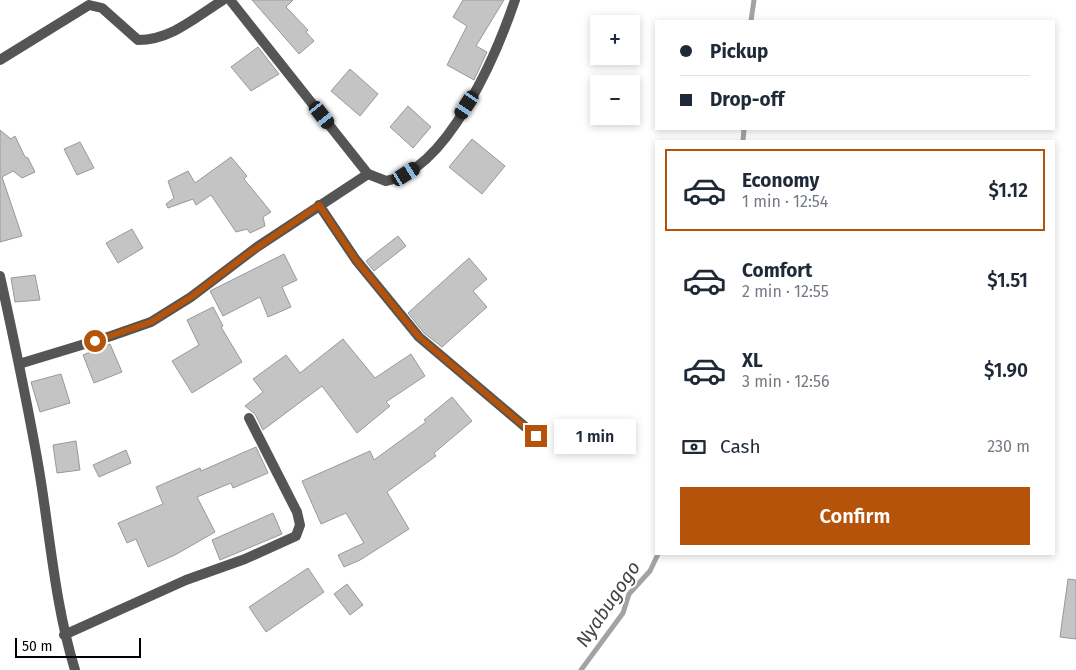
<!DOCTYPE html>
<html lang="en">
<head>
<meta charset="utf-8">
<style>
  :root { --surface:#fff; --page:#f6f6f7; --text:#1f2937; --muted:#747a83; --line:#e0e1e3; --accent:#b45309 }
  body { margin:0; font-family:"Fira Sans",sans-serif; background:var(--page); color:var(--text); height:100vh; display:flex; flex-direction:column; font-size:19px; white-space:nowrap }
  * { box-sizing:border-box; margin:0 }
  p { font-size:16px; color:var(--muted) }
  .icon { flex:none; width:28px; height:28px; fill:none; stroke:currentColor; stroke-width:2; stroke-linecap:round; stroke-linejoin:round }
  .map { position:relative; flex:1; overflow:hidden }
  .drawer { position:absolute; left:655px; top:140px; width:400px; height:415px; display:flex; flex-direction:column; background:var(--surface); border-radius:0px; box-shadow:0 2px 8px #0003 }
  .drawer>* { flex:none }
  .banner { position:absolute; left:655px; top:20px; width:400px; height:110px; border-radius:0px; box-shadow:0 2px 8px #0003; display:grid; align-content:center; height:110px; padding:0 25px; background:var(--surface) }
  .tools { position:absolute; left:590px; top:15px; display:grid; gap:10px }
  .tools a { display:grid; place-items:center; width:50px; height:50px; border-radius:0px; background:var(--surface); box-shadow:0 2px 8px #0003; font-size:25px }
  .scale { position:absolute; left:15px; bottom:12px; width:126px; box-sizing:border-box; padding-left:5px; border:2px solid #000; border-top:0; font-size:14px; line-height:18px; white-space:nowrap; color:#000; -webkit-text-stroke:4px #fff; paint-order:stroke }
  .end { position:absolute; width:22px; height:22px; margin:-11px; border:6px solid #b45309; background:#fff; box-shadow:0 0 0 2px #fff }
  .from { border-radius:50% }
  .bubble { position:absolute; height:35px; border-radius:0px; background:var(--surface); box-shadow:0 2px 8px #0003; font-size:16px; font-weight:600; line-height:35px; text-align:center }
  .car { position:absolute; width:15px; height:30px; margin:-15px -8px; border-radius:6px; box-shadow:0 0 4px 1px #0007; background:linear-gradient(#222 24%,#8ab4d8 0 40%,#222 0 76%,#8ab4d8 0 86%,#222 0) }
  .banner b { display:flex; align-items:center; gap:18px; height:48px; font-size:19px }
  .banner b+b { border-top:1px solid var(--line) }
  .banner i { width:12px; height:12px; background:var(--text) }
  ul { padding:9px 0 0; list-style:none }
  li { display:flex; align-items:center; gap:15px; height:82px; margin:0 10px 8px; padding:0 15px; border:2px solid transparent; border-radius:0px }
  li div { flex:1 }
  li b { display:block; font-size:19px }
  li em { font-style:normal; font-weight:600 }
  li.on { border-color:var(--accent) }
  li>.icon { width:45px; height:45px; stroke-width:1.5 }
  .pay { display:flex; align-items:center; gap:12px; height:55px; padding:0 25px; font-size:19px }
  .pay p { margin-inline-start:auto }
  .cta { display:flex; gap:10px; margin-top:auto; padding:10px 25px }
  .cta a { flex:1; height:58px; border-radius:0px; background:var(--accent); color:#fff; font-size:20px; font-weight:600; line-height:58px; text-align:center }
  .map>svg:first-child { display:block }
</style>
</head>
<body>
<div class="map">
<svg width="1076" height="670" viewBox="0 0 1076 670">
  <rect width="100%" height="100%" fill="#fff"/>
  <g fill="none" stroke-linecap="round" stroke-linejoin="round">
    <path stroke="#a3a3a3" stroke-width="5" d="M751,21L754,0
      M743,141L744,129
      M581,670L623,613L629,594L650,571L658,554"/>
  </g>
  <path fill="#c4c4c4" stroke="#999" d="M252,0H293L286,7L308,30L306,32L314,41L299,54Z
    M463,0H504L476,46L487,52L474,80L447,65L467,26L453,17Z
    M258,47L279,74L251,91L231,67Z
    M350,69L378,94L360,116L331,91Z
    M408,106L431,127L413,148L390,127Z
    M0,130L11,139L15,136L25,157L28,158L35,172L22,178L13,171L2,177L22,236L0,242Z
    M472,139L505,166L482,194L449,167Z
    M80,142L94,168L77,175L64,149Z
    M231,157L247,176L244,179L271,212L263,217L265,226L250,233L247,229L236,232L211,195L196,205L193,199L168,208L166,204L174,198L168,181L188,171L195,183Z
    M132,229L143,248L118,263L106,243Z
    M398,236L406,246L374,271L366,261Z
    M284,254L297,280L282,287L291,307L268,317L260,297L223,316L210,291Z
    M469,258L487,279L473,291L487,307L442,347L424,333L408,313Z
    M35,275L40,300L15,302L11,278Z
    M213,307L223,326L221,327L242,362L192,393L172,361L199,345L187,320Z
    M343,339L375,378L411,354L425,376L386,402L390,406L357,433L322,386L263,430L255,414L245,406L263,392L253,379L286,355L300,373Z
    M110,344L122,372L94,383L83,355Z
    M61,374L70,403L40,412L31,382Z
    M452,397L472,421L434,453L436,456L387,492L409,529L360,560L344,567L338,555L364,543L346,513L321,524L302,481L370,451L374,460L426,422L424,420Z
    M76,441L80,470L57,473L53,445Z
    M256,447L268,473L233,488L231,483L197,497L215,532L175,555L148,567L136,539L127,543L118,523L163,504L156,487L200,468L201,471Z
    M126,450L131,463L99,477L93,465Z
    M273,513L282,534L220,560L212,540Z
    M308,568L324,592L266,632L249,607Z
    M1068,579L1076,580V639L1060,637Z
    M347,584L363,605L350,615L334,594Z"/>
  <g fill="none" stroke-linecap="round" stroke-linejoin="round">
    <path stroke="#555" stroke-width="10" d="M0,60L89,5L102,8L138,40C171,40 196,17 223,0
      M368,174L386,181C448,170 497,53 515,0
      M319,205L356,260L419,337L536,436
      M0,276C15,345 30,413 41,482C51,546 56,608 75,670
      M19,364L111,336L151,322L191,297L257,247L368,174L230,0
      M64,635L186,580L245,559L296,536L300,525L297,512L249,418"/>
  </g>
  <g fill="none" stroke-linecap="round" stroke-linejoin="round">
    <path stroke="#b45309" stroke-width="6" d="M95,341L151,322L191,297L245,256L319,205L356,260L419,337L536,436"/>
  </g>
  <g text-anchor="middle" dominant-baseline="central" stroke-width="4" stroke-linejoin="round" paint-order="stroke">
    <g font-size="19" font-style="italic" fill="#444" stroke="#fff">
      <text transform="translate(608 604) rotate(-56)">Nyabugogo</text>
    </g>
  </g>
</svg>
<div class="tools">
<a>+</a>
<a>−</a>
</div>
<div class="scale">50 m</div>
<i class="end from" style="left:95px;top:341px"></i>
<i class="end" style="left:536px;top:436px"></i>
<div class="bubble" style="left:554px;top:419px;width:82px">1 min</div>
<i class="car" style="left:467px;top:105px;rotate:213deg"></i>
<i class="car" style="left:322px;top:115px;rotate:142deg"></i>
<i class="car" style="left:406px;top:174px;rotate:58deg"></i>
<div class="banner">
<b><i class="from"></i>Pickup</b>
<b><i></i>Drop-off</b>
</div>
<section class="drawer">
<ul>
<li class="on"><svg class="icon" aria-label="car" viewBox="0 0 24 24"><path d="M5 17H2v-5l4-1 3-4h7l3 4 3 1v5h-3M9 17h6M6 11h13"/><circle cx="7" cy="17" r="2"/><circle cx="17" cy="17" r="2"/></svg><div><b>Economy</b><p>1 min · 12:54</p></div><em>$1.12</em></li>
<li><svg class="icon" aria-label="car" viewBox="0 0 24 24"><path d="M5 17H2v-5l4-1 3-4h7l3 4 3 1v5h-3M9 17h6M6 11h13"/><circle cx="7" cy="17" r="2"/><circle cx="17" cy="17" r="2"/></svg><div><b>Comfort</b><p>2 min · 12:55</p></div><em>$1.51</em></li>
<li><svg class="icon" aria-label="car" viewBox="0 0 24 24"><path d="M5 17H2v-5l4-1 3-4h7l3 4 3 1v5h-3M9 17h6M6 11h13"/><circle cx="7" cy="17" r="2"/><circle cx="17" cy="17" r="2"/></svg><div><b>XL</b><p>3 min · 12:56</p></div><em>$1.90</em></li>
</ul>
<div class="pay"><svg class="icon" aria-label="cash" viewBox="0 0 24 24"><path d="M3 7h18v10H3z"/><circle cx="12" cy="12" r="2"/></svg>Cash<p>230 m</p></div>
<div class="cta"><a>Confirm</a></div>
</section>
</div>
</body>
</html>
